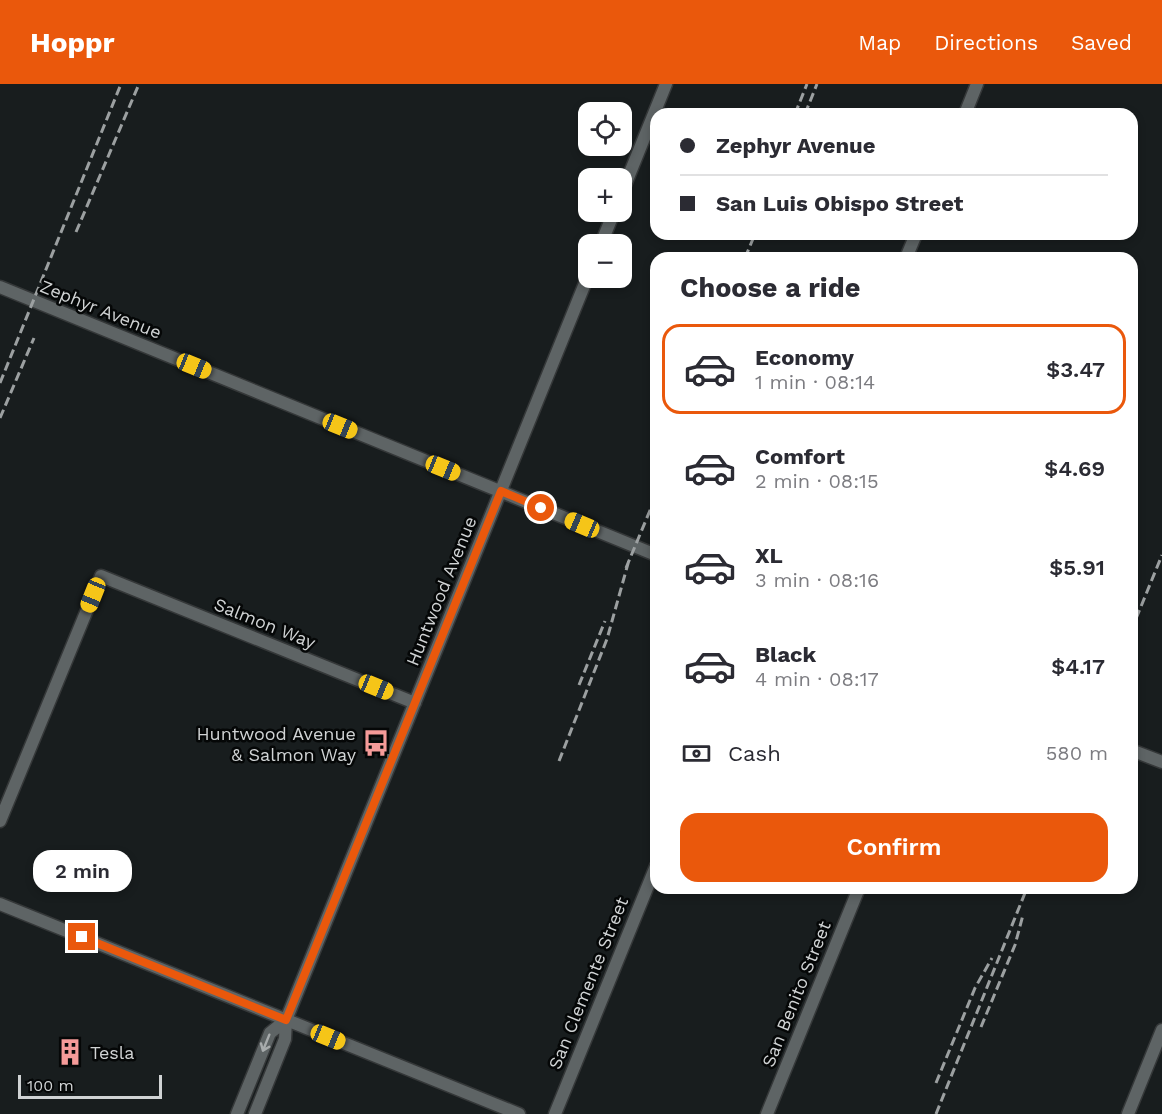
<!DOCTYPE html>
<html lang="en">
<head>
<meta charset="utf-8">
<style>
  :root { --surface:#fff; --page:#f2f2f3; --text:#2b2b33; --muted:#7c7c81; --line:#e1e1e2; --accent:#ea580c }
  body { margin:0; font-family:"Work Sans",sans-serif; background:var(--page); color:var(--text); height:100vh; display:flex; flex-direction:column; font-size:22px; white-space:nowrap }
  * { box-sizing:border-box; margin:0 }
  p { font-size:20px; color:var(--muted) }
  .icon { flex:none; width:33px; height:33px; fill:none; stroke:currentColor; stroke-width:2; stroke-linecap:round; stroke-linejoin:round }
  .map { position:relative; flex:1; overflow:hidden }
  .drawer { position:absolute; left:650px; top:168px; width:488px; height:642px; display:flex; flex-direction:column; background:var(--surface); border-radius:18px; box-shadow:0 3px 9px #0003 }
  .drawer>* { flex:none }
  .banner { position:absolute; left:650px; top:24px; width:488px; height:132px; border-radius:18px; box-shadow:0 3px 9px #0003; display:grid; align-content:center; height:132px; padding:0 30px; background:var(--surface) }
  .buttons { position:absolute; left:578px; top:18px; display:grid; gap:12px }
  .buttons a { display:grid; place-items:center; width:54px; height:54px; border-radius:12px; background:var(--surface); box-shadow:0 3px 9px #0003; font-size:30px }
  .scale { position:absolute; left:18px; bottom:15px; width:144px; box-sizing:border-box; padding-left:6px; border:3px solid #d0d3d4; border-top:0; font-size:16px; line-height:21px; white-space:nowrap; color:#d0d3d4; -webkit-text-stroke:4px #050707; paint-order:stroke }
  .end { position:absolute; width:27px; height:27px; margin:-14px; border:8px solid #ea580c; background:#fff; box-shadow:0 0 0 3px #fff }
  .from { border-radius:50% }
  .bubble { position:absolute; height:42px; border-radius:18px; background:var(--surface); box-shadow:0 3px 9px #0003; font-size:20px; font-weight:600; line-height:42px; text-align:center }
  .car { position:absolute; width:18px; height:36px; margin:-18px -9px; border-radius:8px; box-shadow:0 0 4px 2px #0007; background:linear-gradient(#f5c518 24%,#345 0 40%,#f5c518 0 76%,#345 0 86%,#f5c518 0) }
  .banner b { display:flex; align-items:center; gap:21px; height:57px; font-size:22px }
  .banner b+b { border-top:2px solid var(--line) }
  .banner i { width:15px; height:15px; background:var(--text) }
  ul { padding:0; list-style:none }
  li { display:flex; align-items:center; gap:18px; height:90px; margin:0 12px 9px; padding:0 18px; border:3px solid transparent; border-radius:18px }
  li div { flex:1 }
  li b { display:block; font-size:22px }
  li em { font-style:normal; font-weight:600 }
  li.selected { border-color:var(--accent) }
  li>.icon { width:54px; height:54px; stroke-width:1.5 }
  h2 { padding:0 30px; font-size:27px; line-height:72px }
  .pay { display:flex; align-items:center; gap:15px; height:66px; padding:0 30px; font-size:22px }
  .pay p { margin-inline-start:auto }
  .button { display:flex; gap:12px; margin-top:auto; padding:12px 30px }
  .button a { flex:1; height:69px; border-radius:18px; background:var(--accent); color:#fff; font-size:24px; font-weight:600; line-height:69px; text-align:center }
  header { display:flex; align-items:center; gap:36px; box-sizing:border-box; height:84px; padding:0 30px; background:var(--accent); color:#fff }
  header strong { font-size:28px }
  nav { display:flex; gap:33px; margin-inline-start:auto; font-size:21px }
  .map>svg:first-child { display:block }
</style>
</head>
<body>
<header>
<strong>Hoppr</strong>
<nav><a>Map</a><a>Directions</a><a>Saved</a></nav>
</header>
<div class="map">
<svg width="1162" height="1030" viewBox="0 0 1162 1030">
  <rect width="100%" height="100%" fill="#181d1e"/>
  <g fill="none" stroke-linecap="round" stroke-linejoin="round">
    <defs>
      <path id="minor" d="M965,30L977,0
        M621,111L666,0
        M601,160L614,128
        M906,174L916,150
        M0,203L656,471
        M1131,666L1162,678
        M0,737L101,492L415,619
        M0,820L519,1030
        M237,1030L270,949L286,936
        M255,1030L285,955L286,936L588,192
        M555,1030L656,782
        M767,1030L859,804
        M1128,1030L1162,946"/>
    </defs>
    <use href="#minor" stroke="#353839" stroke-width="15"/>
    <use href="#minor" stroke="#5e6465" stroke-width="12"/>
    <path stroke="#9ca0a1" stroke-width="3" stroke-dasharray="9 4.5" stroke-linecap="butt" d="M795,30L807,0
      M805,30L817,0
      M76,148L139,0
      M745,174L755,150
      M0,299L121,0
      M0,334L34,254
      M626,484L656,412
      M1131,547L1162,471
      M579,601L605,537
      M559,677L607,555L629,476
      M981,943L1015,861L1023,831
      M936,999L975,904L992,874
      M936,1030L1027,804"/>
  </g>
  <defs><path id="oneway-shaft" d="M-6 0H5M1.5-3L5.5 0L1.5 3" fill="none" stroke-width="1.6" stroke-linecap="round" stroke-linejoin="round" transform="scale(1.5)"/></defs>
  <use stroke="#a8acad" href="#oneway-shaft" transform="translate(266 959) rotate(112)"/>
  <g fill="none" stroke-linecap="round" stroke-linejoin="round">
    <path stroke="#ea580c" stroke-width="8" d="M82,853L286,936L501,407L541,424"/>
  </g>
  <defs>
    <symbol id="bus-bare" viewBox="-9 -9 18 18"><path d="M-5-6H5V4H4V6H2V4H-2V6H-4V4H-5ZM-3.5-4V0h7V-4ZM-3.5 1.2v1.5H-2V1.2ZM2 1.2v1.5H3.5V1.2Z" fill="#f59b99" stroke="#050707" stroke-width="2.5" paint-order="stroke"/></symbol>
    <symbol id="building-bare" viewBox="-9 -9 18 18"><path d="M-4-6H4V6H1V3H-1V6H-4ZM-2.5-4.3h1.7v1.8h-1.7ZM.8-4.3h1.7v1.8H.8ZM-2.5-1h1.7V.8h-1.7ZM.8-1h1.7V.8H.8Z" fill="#f59b99" stroke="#050707" stroke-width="2.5" paint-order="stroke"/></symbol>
  </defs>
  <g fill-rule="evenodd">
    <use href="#bus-bare" x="357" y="640" width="38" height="38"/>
    <use href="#building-bare" x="51" y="949" width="38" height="38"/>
  </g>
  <g text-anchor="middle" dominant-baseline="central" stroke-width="5" stroke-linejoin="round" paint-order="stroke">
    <g font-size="18" fill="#d0d3d4" stroke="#050707">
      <text transform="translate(101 225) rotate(22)">Zephyr Avenue</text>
      <text transform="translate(441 507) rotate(-68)">Huntwood Avenue</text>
      <text transform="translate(265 539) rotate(22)">Salmon Way</text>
      <text transform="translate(588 899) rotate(-68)">San Clemente Street</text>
      <text transform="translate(796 910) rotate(-68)">San Benito Street</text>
    </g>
    <g font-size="18" fill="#d0d3d4" stroke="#050707" text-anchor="end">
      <text x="356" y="649">Huntwood Avenue<tspan x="356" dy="21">&amp; Salmon Way</tspan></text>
      <text x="90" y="968" text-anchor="start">Tesla</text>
    </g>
  </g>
</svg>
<div class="buttons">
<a><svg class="icon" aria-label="locate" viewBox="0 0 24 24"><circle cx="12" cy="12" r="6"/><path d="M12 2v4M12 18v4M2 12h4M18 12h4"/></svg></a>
<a>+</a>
<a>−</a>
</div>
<div class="scale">100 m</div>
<i class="end from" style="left:541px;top:424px"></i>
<i class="end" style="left:82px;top:853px"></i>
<div class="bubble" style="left:33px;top:766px;width:99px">2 min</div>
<i class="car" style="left:194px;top:282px;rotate:112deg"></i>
<i class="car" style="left:340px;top:342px;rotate:112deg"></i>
<i class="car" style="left:443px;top:384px;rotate:112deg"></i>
<i class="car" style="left:582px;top:441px;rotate:293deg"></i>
<i class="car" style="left:93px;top:511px;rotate:202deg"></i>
<i class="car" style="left:376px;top:603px;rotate:112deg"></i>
<i class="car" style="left:328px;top:953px;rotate:112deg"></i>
<div class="banner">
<b><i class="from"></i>Zephyr Avenue</b>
<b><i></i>San Luis Obispo Street</b>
</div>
<section class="drawer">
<h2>Choose a ride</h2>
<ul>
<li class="selected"><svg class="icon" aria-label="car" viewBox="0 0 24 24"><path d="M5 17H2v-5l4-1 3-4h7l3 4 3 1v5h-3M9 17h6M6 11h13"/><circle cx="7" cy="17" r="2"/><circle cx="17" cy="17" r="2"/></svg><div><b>Economy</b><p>1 min · 08:14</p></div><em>$3.47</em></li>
<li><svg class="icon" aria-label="car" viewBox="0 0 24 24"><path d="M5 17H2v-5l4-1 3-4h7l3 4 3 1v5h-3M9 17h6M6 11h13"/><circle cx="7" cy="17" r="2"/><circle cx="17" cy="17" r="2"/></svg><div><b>Comfort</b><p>2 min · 08:15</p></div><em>$4.69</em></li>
<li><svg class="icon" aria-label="car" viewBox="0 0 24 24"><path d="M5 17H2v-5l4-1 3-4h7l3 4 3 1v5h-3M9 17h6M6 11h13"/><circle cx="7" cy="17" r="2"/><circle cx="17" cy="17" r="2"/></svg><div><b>XL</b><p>3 min · 08:16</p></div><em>$5.91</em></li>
<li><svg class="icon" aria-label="car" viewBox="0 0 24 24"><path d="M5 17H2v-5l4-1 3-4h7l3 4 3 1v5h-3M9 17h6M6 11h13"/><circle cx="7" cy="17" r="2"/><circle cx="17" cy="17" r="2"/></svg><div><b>Black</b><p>4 min · 08:17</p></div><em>$4.17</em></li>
</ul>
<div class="pay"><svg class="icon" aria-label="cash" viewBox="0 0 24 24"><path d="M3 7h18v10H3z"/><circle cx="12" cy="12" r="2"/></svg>Cash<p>580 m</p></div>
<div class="button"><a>Confirm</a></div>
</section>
</div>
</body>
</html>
